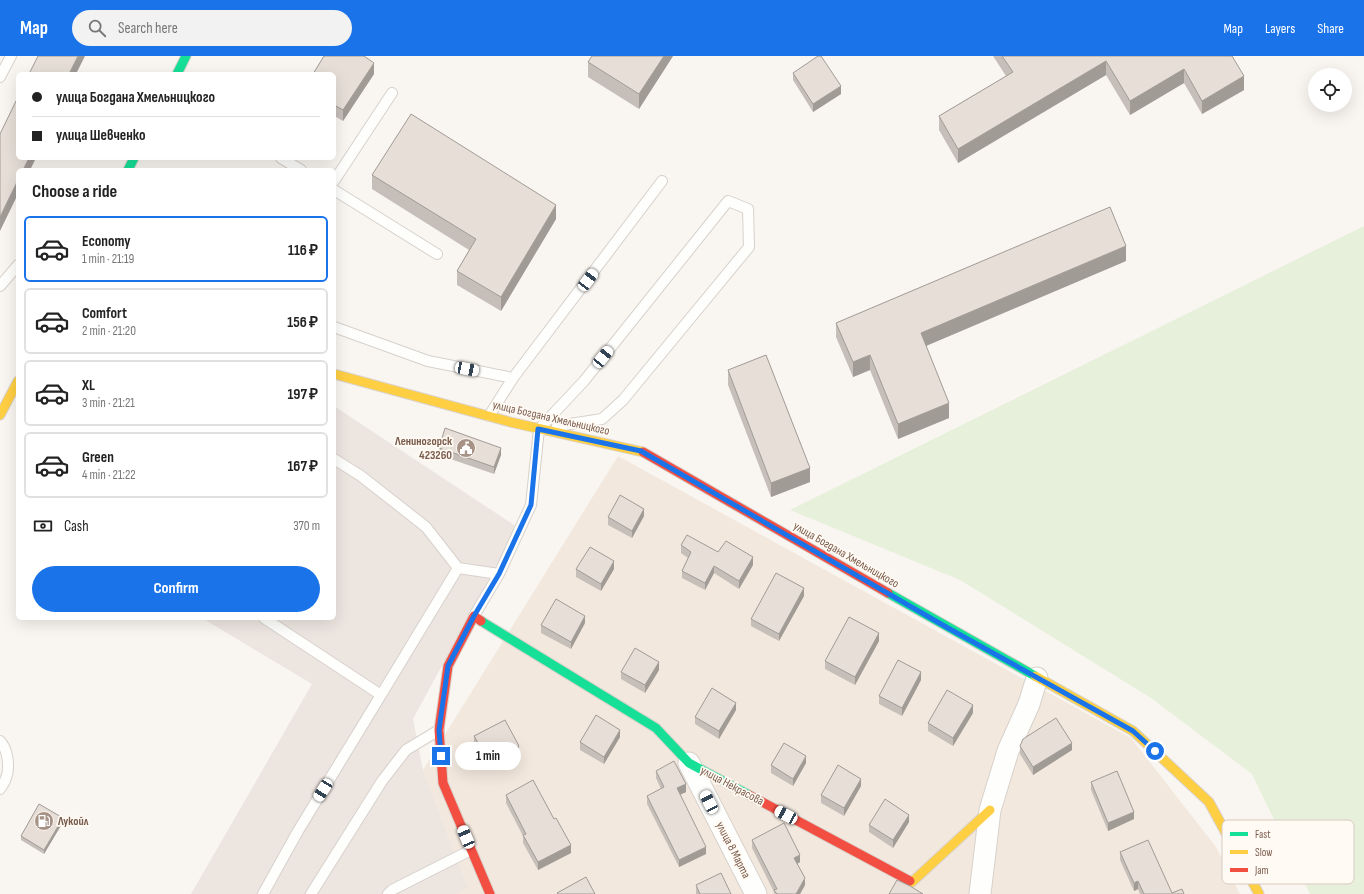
<!DOCTYPE html>
<html lang="en">
<head>
<meta charset="utf-8">
<style>
  :root { --surface:#fff; --page:#f2f2f2; --text:#222; --muted:#767676; --line:#e0e0e0; --accent:#1a73e8 }
  body { margin:0; font-family:"Sofia Sans Condensed",sans-serif; background:var(--page); color:var(--text); height:100vh; display:flex; flex-direction:column; font-size:15px; white-space:nowrap }
  * { box-sizing:border-box; margin:0 }
  p { font-size:13px; color:var(--muted) }
  .icon { flex:none; width:22px; height:22px; fill:none; stroke:currentColor; stroke-width:2; stroke-linecap:round; stroke-linejoin:round }
  .map { position:relative; flex:1; overflow:hidden }
  .details { position:absolute; left:16px; top:112px; width:320px; height:452px; display:flex; flex-direction:column; background:var(--surface); border-radius:6px; box-shadow:0 4px 16px #0002 }
  .details>* { flex:none }
  .top-card { position:absolute; left:16px; top:16px; width:320px; height:88px; border-radius:6px; box-shadow:0 4px 16px #0002; display:grid; align-content:center; height:88px; padding:0 16px; background:var(--surface) }
  .tools { position:absolute; left:1308px; top:12px; display:grid; gap:8px }
  .tools a { display:grid; place-items:center; width:44px; height:44px; border-radius:50%; background:var(--surface); box-shadow:0 4px 16px #0002; font-size:20px }
  .end { position:absolute; width:18px; height:18px; margin:-9px; border:5px solid #1a73e8; background:#fff; box-shadow:0 0 0 2px #fff }
  .from { border-radius:50% }
  .bubble { position:absolute; height:28px; border-radius:14px; background:var(--surface); box-shadow:0 4px 16px #0002; font-size:13px; font-weight:700; line-height:28px; text-align:center }
  .car { position:absolute; width:12px; height:24px; margin:-12px -6px; border-radius:5px; box-shadow:0 0 3px 1px #0007; background:linear-gradient(#fff 24%,#345 0 40%,#fff 0 76%,#345 0 86%,#fff 0) }
  .top-card b { display:flex; align-items:center; gap:14px; height:38px; font-size:15px }
  .top-card b+b { border-top:1px solid var(--line) }
  .top-card i { width:10px; height:10px; background:var(--text) }
  ul { padding:0; list-style:none }
  li { display:flex; align-items:center; gap:12px; height:66px; margin:0 8px 6px; padding:0 8px; border:2px solid var(--line); border-radius:6px }
  li div { flex:1 }
  li b { display:block; font-size:15px }
  li em { font-style:normal; font-weight:700 }
  li.on { border-color:var(--accent) }
  li>.icon { width:36px; height:36px; stroke-width:1.5 }
  h2 { padding:0 16px; font-size:18px; line-height:48px }
  .pay { display:flex; align-items:center; gap:10px; height:44px; padding:0 16px; font-size:15px }
  .pay p { margin-inline-start:auto }
  .action { display:flex; gap:8px; margin-top:auto; padding:8px 16px }
  .action a { flex:1; height:46px; border-radius:24px; background:var(--accent); color:#fff; font-size:16px; font-weight:700; line-height:46px; text-align:center }
  header { display:flex; align-items:center; gap:24px; box-sizing:border-box; height:56px; padding:0 20px; background:var(--accent); color:#fff }
  header strong { font-size:19px }
  nav { display:flex; gap:22px; margin-inline-start:auto; font-size:14px }
  .search { width:280px; height:36px; background:var(--page); display:flex; align-items:center; gap:10px; box-sizing:border-box; padding:0 14px; border-radius:22px; color:var(--muted); font-size:15px }
  .map>svg:first-child { display:block }
</style>
</head>
<body>
<header>
<strong>Map</strong>
<div class="search"><svg class="icon" aria-label="search" viewBox="0 0 24 24"><circle cx="10" cy="10" r="6"/><path d="M15 15l6 6"/></svg>Search here</div>
<nav><a>Map</a><a>Layers</a><a>Share</a></nav>
</header>
<div class="map">
<svg width="1364" height="838" viewBox="0 0 1364 838">
  <rect width="100%" height="100%" fill="#f9f5f0"/>
  <path fill="#f2e8de" d="M618,400L1131,682L1216,791L1240,838H456L468,832L423,714Z"/>
  <path fill="#ede5e0" d="M334,350L517,471L413,663L423,714L468,832L456,838H191L312,628L202,562H334Z"/>
  <path fill="#e7f0db" d="M1364,170V838H1310L1252,718L1151,642L960,524L790,454Z"/>
  <g fill="none" stroke-linecap="round" stroke-linejoin="round">
    <defs>
      <path id="lane" d="M0,21L11,0
        M281,102L301,114
        M334,125L392,37
        M334,134L437,198
        M0,230L18,209
        M334,271L428,305L513,322
        M489,360L513,322L662,125
        M334,403L361,420L426,471L458,512
        M474,560L499,518
        M264,562L381,639L458,512L499,518L531,449L539,373L584,325L728,145L748,153L749,191L623,344L602,363L557,370
        M0,685C8,693 10,712 6,722C5,726 2,730 0,733
        M263,838L298,775L381,639
        M311,838L382,725L406,694L439,674
        M388,838L392,834L471,794"/>
      <path id="street" d="M689,707L756,838
        M980,838L990,754L1008,695L1029,648L1037,622"/>
      <path id="fast" d="M177,18L186,0
        M128,114L134,102
        M888,537L1035,620
        M481,565L656,672L689,707L749,739"/>
      <path id="slow" d="M334,318L510,366L643,396
        M0,359L18,325
        M1035,620L1133,675L1209,746L1259,838
        M910,825L912,826L990,754"/>
      <path id="jam" d="M643,396L888,537
        M481,565L474,560L448,610L439,674L443,727L490,838
        M749,739L910,825"/>
    </defs>
    <use href="#lane" stroke="#d7d1cb" stroke-width="12"/>
    <use href="#street" stroke="#d7d1cb" stroke-width="23"/>
    <use href="#fast" stroke="#d9d2cb" stroke-width="11"/>
    <use href="#slow" stroke="#d9d2cb" stroke-width="11"/>
    <use href="#jam" stroke="#d9d2cb" stroke-width="11"/>
    <use href="#lane" stroke="#fefefd" stroke-width="10"/>
    <use href="#street" stroke="#fefefd" stroke-width="21"/>
    <use href="#fast" stroke="#16e098" stroke-width="9"/>
    <use href="#slow" stroke="#ffcf43" stroke-width="9"/>
    <use href="#jam" stroke="#f24e42" stroke-width="9"/>
  </g>
  <path fill="#c6bfb9" d="M673,0L639,53L588,21V6Z
    M993,0H1232L1244,34L1202,58L1184,27L1130,59L1106,19L958,107L939,74V60L1006,20Z
    M793,17L841,38L813,56L793,24Z
    M334,18H374L343,65L336,61Z
    M372,119L556,163L501,255L457,229V215L469,194L372,133Z
    M1126,205L926,290L949,362L898,383L870,314L853,321L836,281V267Z
    M728,314L810,426L771,441L728,329Z
    M439,392L501,399L494,418L439,399Z
    M644,460L632,482L608,469V461Z
    M681,489L718,496L753,509L739,533L714,517L705,534L682,522V515L688,502L681,497Z
    M576,513H614L601,535L576,521Z
    M804,540L779,585L751,570V563Z
    M585,567L571,593L541,577V569Z
    M879,585L855,629L825,613V605Z
    M659,614L645,637L621,623V616Z
    M921,624L902,660L879,648V640Z
    M736,654L719,683L695,668V661Z
    M973,657L953,690L928,675V667Z
    M474,680L519,697L489,714L474,688Z
    M620,681L604,708L580,694V686Z
    M1020,690L1072,694L1033,719L1020,698Z
    M806,707L793,730L771,717V709Z
    M656,715L686,736L680,739L706,798L679,811L647,748V740L661,733L656,722Z
    M1091,726L1134,763L1108,775L1091,734Z
    M861,730L844,760L821,747V739Z
    M506,739L571,797L538,814L523,787V780L506,747Z
    M63,766L44,798L21,784V780Z
    M909,766L893,792L869,776V769Z
    M752,784L800,806L797,808L805,829L800,838H774V836L752,792Z
    M1120,796L1172,837L1184,838H1140L1138,833L1134,835L1120,804Z
    M696,829L731,838H696Z"/>
  <path fill="#a19b96" d="M78,0H85L76,18H69Z
    M664,0H673L639,53V38Z
    M1106,5V19L958,107V93Z
    M374,7V18L343,65V54Z
    M1184,13V27L1130,59V45Z
    M1244,20V34L1202,58V45Z
    M841,30V38L813,56V48Z
    M336,50V61L334,65V54Z
    M29,102H36L30,114H23Z
    M18,124V138L0,175V161Z
    M556,149V163L501,255V241Z
    M1126,190V205L921,292V277Z
    M870,299V314L853,321V306Z
    M949,347V362L898,383V368Z
    M501,392V399L494,418V411Z
    M810,412V426L771,441V427Z
    M644,453V460L632,482V475Z
    M753,501V509L739,533V525Z
    M614,505V513L601,535V528Z
    M714,510V517L705,534V527Z
    M804,532V540L779,585V578Z
    M585,560V567L571,593V586Z
    M879,577V585L855,629V621Z
    M659,606V614L645,637V629Z
    M921,616V624L902,660V652Z
    M736,647V654L719,683V675Z
    M973,649V657L953,690V682Z
    M620,674V681L604,708V701Z
    M1072,687V694L1033,719V711Z
    M519,690V697L489,714V706Z
    M806,700V707L793,730V723Z
    M861,723V730L844,760V752Z
    M686,728V736L677,740V732Z
    M1134,756V763L1108,775V767Z
    M909,759V766L893,792V784Z
    M63,762V766L44,798V794Z
    M571,789V797L538,814V806Z
    M706,791V798L679,811V804Z
    M800,799V806L794,810V802Z
    M805,822V829L800,838H796Z
    M1138,825V833L1134,835V827Z"/>
  <path fill="#e6ded7" stroke="#a19b96" d="M38,0H78L69,18H29Z
    M324,0H364L374,7L343,54L336,50L334,54V18H313Z
    M592,0H664L639,38L588,6Z
    M818,0H821L841,30L813,48L793,17Z
    M1002,0H1232L1244,20L1202,45L1184,13L1130,45L1106,5L958,93L939,60L1013,16Z
    M18,41V102H29L23,114H18V124L0,161V78Z
    M411,58L556,149L501,241L457,215L476,183L372,119Z
    M1110,151L1126,190L921,277L949,347L898,368L870,299L853,306L836,267Z
    M766,299L810,412L771,427L728,314Z
    M445,372L501,392L494,411L439,392Z
    M620,439L644,453L632,475L608,461Z
    M687,479L718,496L726,485L753,501L739,525L714,510L705,527L682,515L691,496L681,489Z
    M590,491L614,505L601,528L576,513Z
    M776,517L804,532L779,578L751,563Z
    M556,543L585,560L571,586L541,569Z
    M849,561L879,577L855,621L825,605Z
    M635,592L659,606L645,629L621,616Z
    M898,604L921,616L902,652L879,640Z
    M712,632L736,647L719,675L695,661Z
    M947,634L973,649L953,682L928,667Z
    M596,659L620,674L604,701L580,686Z
    M1056,662L1072,687L1033,711L1020,690L1023,683Z
    M505,664L519,690L489,706L474,680Z
    M784,687L806,700L793,723L771,709Z
    M674,705L686,728L677,732L706,791L679,804L647,740L664,731L656,715Z
    M838,709L861,723L844,752L821,739Z
    M1117,715L1134,756L1108,767L1091,726Z
    M533,724L554,763L556,762L571,789L538,806L523,779L526,778L506,739Z
    M885,743L909,759L893,784L869,769Z
    M39,748L63,762L44,794L21,780Z
    M784,767L800,799L794,802L805,822L796,838H777L774,834L777,833L752,784Z
    M1148,784L1172,837L1182,833L1184,838H1144L1138,825L1134,827L1120,796Z
    M721,817L731,838H700L696,829Z
    M586,821L595,838H558L557,837Z
    M897,824L910,830L923,838H889Z"/>
  <g fill="none" stroke-linecap="round" stroke-linejoin="round">
    <path stroke="#1a73e8" stroke-width="5" d="M441,700L439,674L448,610L474,560L499,518L531,449L538,373L641,395L948,572L1133,675L1155,695"/>
  </g>
  <defs>
    <symbol id="civic-disc" viewBox="-11 -11 22 22"><circle r="9.5" fill="#a69286" stroke="#fffaf3"/><path d="M-.6-6.5H3V-4.5H.6V-3L4-1V1h2V6H-6V1h2V-1L-.6-3ZM-1.2 2.5V6h2.4V2.5Z" fill="#fff"/></symbol>
    <symbol id="fuel-disc" viewBox="-11 -11 22 22"><circle r="9.5" fill="#a69286" stroke="#fffaf3"/><path d="M-5.5-6h7V0h2V4h1.3V-2.5L3-4.5l.8-.8L6-3V5H2.5V1h-1V6h-7ZM-4.2-4.7v3.2H.2V-4.7Z" fill="#fff"/></symbol>
  </defs>
  <g fill-rule="evenodd">
    <use href="#civic-disc" x="455" y="381" width="22" height="22"/>
    <use href="#fuel-disc" x="33" y="754" width="22" height="22"/>
  </g>
  <g text-anchor="middle" dominant-baseline="central" stroke-width="3.5" stroke-linejoin="round" paint-order="stroke">
    <g font-size="12" fill="#7a5c4d" stroke="#fffaf3">
      <text transform="translate(551 362) rotate(13)">улица Богдана Хмельницкого</text>
      <text transform="translate(846 499) rotate(30)">улица Богдана Хмельницкого</text>
      <text transform="translate(732 730) rotate(28)">улица Некрасова</text>
      <text transform="translate(733 794) rotate(63)">улица 8 Марта</text>
    </g>
    <g font-size="12" font-weight="bold" fill="#7a5c4d" stroke="#fffaf3" text-anchor="end">
      <text x="452" y="385">Лениногорск<tspan x="452" dy="14">423260</tspan></text>
      <text x="58" y="765" text-anchor="start">Лукойл</text>
    </g>
  </g>
  <rect x="1222" y="764" width="132" height="64" rx="6" fill="#fffaf3" stroke="#d7cbc1" stroke-width="1"/>
  <rect x="1230" y="776" width="18" height="4" fill="#16e098"/>
  <rect x="1230" y="794" width="18" height="4" fill="#ffcf43"/>
  <rect x="1230" y="812" width="18" height="4" fill="#f24e42"/>
  <g font-size="11" fill="#7a5c4d">
    <text x="1255" y="782">Fast</text>
    <text x="1255" y="800">Slow</text>
    <text x="1255" y="818">Jam</text>
  </g>
</svg>
<div class="tools">
<a><svg class="icon" aria-label="locate" viewBox="0 0 24 24"><circle cx="12" cy="12" r="6"/><path d="M12 2v4M12 18v4M2 12h4M18 12h4"/></svg></a>
</div>
<i class="end from" style="left:1155px;top:695px"></i>
<i class="end" style="left:441px;top:700px"></i>
<div class="bubble" style="left:455px;top:686px;width:66px">1 min</div>
<i class="car" style="left:588px;top:224px;rotate:37deg"></i>
<i class="car" style="left:603px;top:301px;rotate:39deg"></i>
<i class="car" style="left:467px;top:313px;rotate:101deg"></i>
<i class="car" style="left:323px;top:734px;rotate:212deg"></i>
<i class="car" style="left:709px;top:746px;rotate:333deg"></i>
<i class="car" style="left:786px;top:759px;rotate:298deg"></i>
<i class="car" style="left:466px;top:781px;rotate:337deg"></i>
<div class="top-card">
<b><i class="from"></i>улица Богдана Хмельницкого</b>
<b><i></i>улица Шевченко</b>
</div>
<section class="details">
<h2>Choose a ride</h2>
<ul>
<li class="on"><svg class="icon" aria-label="car" viewBox="0 0 24 24"><path d="M5 17H2v-5l4-1 3-4h7l3 4 3 1v5h-3M9 17h6M6 11h13"/><circle cx="7" cy="17" r="2"/><circle cx="17" cy="17" r="2"/></svg><div><b>Economy</b><p>1 min · 21:19</p></div><em>116 ₽</em></li>
<li><svg class="icon" aria-label="car" viewBox="0 0 24 24"><path d="M5 17H2v-5l4-1 3-4h7l3 4 3 1v5h-3M9 17h6M6 11h13"/><circle cx="7" cy="17" r="2"/><circle cx="17" cy="17" r="2"/></svg><div><b>Comfort</b><p>2 min · 21:20</p></div><em>156 ₽</em></li>
<li><svg class="icon" aria-label="car" viewBox="0 0 24 24"><path d="M5 17H2v-5l4-1 3-4h7l3 4 3 1v5h-3M9 17h6M6 11h13"/><circle cx="7" cy="17" r="2"/><circle cx="17" cy="17" r="2"/></svg><div><b>XL</b><p>3 min · 21:21</p></div><em>197 ₽</em></li>
<li><svg class="icon" aria-label="car" viewBox="0 0 24 24"><path d="M5 17H2v-5l4-1 3-4h7l3 4 3 1v5h-3M9 17h6M6 11h13"/><circle cx="7" cy="17" r="2"/><circle cx="17" cy="17" r="2"/></svg><div><b>Green</b><p>4 min · 21:22</p></div><em>167 ₽</em></li>
</ul>
<div class="pay"><svg class="icon" aria-label="cash" viewBox="0 0 24 24"><path d="M3 7h18v10H3z"/><circle cx="12" cy="12" r="2"/></svg>Cash<p>370 m</p></div>
<div class="action"><a>Confirm</a></div>
</section>
</div>
</body>
</html>
